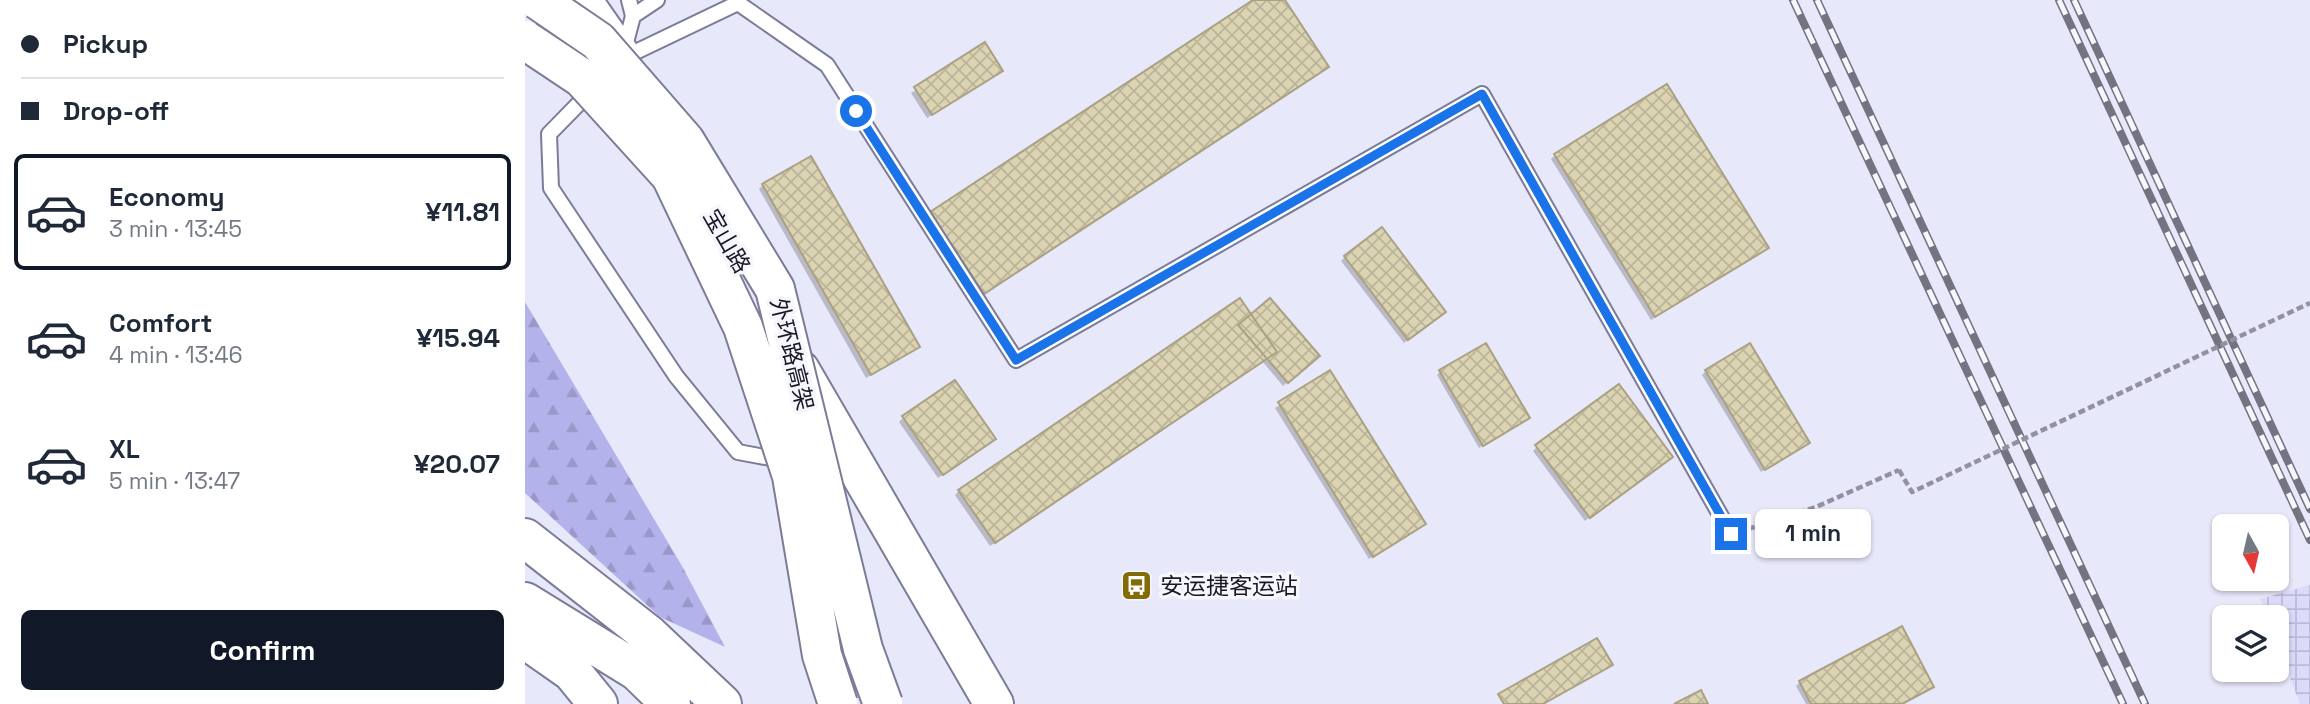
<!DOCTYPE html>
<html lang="en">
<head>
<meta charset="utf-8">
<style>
  :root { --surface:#fff; --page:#f6f6f7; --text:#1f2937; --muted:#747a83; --line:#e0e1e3; --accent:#111827 }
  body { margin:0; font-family:"Space Grotesk","Noto Sans SC",sans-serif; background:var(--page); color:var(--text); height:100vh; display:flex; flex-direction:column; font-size:26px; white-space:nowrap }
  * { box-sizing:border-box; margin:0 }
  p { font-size:23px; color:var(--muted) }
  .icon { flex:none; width:38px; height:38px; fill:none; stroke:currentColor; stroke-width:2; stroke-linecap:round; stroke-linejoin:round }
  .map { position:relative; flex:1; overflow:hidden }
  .panel { display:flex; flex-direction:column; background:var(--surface); width:525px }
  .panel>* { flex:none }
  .banner { display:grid; align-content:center; height:154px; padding:0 21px; background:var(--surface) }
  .needle { width:46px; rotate:172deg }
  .controls { position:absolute; left:1687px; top:514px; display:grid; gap:14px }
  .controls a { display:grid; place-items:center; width:77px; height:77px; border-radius:10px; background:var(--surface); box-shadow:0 2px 5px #0004; font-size:35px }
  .end { position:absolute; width:32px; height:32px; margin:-16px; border:9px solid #1a73e8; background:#fff; box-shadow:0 0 0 4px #fff }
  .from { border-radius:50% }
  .bubble { position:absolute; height:49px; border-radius:10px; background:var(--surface); box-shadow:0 2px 5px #0004; font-size:23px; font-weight:700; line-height:49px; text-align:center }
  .banner b { display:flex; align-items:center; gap:24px; height:66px; font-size:26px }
  .banner b+b { border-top:2px solid var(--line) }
  .banner i { width:18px; height:18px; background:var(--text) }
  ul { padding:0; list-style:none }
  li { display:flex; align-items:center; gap:21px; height:116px; margin:0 14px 10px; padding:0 7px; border:4px solid transparent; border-radius:10px }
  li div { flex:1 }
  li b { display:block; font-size:26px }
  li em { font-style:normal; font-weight:700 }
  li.current { border-color:var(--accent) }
  li>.icon { width:63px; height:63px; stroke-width:1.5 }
  .primary-button { display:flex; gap:14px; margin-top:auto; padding:14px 21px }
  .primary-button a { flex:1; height:80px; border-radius:10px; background:var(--accent); color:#fff; font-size:28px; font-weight:700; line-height:80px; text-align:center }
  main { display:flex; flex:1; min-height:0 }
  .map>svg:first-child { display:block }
</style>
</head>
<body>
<main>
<section class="panel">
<div class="banner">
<b><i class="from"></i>Pickup</b>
<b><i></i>Drop-off</b>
</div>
<ul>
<li class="current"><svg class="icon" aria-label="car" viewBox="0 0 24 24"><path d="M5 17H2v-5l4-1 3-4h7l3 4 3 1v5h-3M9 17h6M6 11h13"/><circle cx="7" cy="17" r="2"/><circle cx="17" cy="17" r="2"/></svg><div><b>Economy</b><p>3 min · 13:45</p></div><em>¥11.81</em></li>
<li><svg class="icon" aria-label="car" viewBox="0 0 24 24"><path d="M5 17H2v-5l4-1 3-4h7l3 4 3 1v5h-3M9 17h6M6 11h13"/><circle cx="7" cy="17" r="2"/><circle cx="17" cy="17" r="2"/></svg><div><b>Comfort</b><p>4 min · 13:46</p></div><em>¥15.94</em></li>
<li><svg class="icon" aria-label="car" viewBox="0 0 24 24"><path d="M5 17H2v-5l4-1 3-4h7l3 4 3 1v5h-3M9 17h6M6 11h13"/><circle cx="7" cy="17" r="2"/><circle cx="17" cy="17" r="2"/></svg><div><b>XL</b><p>5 min · 13:47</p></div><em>¥20.07</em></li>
</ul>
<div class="primary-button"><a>Confirm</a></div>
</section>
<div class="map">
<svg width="1785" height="704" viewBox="0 0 1785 704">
  <defs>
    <pattern id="industrial-grid" width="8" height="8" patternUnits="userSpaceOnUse" patternTransform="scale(1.75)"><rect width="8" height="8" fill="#dbdafa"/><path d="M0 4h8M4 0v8" fill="none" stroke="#bbbad6"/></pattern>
    <pattern id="forest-firs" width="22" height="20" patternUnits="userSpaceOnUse" patternTransform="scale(1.75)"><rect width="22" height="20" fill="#b4b2eb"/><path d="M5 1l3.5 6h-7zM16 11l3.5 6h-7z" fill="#9a98c9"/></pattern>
    <pattern id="building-cross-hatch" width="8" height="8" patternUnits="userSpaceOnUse" patternTransform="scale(1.75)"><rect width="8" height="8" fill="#dbd3b2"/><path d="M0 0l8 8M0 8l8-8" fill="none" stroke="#bbb499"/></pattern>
  </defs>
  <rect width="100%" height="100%" fill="#e8e8fb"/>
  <path fill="url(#industrial-grid)" d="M1785,585V704H1775L1752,643V618H1742L1735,599Z"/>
  <path fill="url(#forest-firs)" d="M0,302L157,566L200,647L135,617L0,493Z"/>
  <path fill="#0003" d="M732,0H758L802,67L454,296L402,217Z
    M459,45L472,74L402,118L386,93Z
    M1030,155L1237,251L1126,320L1026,159Z
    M238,185L393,347L389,351L341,378L234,189Z
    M820,257L915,316L879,343L816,261Z
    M725,316L788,360L758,386L737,361L465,546L430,495L434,491Z
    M916,371L1003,418L954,448L912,375Z
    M1181,371L1283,443L1236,472L1177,375Z
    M805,372L899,524L844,559L750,408Z
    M378,418L465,442L413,478L374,422Z
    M1012,447L1142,460L1060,521L1008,451Z
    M1275,682L1407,686L1377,704H1281L1271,686Z"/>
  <path fill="url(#building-cross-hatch)" stroke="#a9a182" stroke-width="2" d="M728,0H760L804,67L459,294L405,212Z
    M460,42L478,71L407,115L389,87Z
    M1142,84L1244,248L1130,317L1029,154Z
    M286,156L395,347L346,375L237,184Z
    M857,227L921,312L883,340L819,256Z
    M715,298L752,352L470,543L433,490Z
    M745,298L795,356L763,383L713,325Z
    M961,343L1005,418L958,446L914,370Z
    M1225,343L1285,443L1240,470L1180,370Z
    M805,370L901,524L848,557L753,402Z
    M430,380L471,439L418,475L377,416Z
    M1094,384L1148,457L1065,518L1010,445Z
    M1377,626L1409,687L1377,704H1286L1274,681Z
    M1072,638L1088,665L1018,704H979L973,694Z
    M1176,690L1183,704H1149Z"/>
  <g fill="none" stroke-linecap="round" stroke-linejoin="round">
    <defs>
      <path id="service" d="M108,16L132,0
        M99,50L108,16L104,0
        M98,58L213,3L302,65L491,360L957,94L1206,534
        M67,90L24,134L26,188L151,376L213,452L256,460"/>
      <path id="primary" d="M57,0L96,56
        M275,370L469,704"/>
      <path id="trunk" d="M0,538L124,635L197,704
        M0,602L112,671L146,704
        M0,639L47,672L73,704"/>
    </defs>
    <use href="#service" stroke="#7c7b98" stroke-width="18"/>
    <use href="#primary" stroke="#7c7b98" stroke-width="42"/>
    <use href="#trunk" stroke="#7c7b98" stroke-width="42"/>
    <path stroke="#9291a1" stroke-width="4.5" stroke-dasharray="7 3.5" stroke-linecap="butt" d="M1223,529L1291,507L1374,470"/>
    <use href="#service" stroke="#fff" stroke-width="14"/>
    <use href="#primary" stroke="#fff" stroke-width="38"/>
    <use href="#trunk" stroke="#fff" stroke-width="38"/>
    <defs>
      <path id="rail" d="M1268,0L1598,704
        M1292,0L1620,704
        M1534,0L1785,540
        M1549,0L1785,509"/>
    </defs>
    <use href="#rail" stroke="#747382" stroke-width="8"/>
    <use href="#rail" stroke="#f6f6fd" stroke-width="5" stroke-dasharray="16" stroke-linecap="butt"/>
    <defs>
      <path id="trunk-bridge" d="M13,0L73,41L160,141L250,289L338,649L358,704
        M0,40L57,78L146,176L218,327L267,476L297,655L313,704"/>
    </defs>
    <use href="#trunk-bridge" stroke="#7c7b98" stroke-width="42" stroke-linecap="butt"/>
    <path stroke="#9291a1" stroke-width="4.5" stroke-dasharray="7 3.5" stroke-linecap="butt" d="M1374,470L1387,492L1785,303"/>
    <use href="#trunk-bridge" stroke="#fff" stroke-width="38"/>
  </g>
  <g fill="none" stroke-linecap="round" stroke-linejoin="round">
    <path stroke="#1a73e8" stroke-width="9" d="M331,111L491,360L957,94L1206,534"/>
  </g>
  <defs>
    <symbol id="bus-square" viewBox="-11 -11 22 22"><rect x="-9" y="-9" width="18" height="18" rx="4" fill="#826c08" stroke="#f6f6fd"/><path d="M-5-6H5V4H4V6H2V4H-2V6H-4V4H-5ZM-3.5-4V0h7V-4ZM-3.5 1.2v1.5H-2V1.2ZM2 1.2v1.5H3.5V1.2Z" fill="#fff"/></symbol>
  </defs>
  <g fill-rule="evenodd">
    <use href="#bus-square" x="594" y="568" width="35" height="35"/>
  </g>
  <g text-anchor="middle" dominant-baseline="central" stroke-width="7" stroke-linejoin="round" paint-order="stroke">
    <g font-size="23" fill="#191824" stroke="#f6f6fd">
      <text transform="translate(202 241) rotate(60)">宝山路</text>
      <text transform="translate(267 354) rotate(76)">外环路高架</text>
    </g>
    <g font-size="23" fill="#191824" stroke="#f6f6fd" text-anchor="start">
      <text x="635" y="586">安运捷客运站</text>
    </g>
  </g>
</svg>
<div class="controls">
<a><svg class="needle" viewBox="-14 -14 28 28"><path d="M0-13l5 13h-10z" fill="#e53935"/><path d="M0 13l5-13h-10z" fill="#747a83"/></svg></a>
<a><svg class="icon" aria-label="layers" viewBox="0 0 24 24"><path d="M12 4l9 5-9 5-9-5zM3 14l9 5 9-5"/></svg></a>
</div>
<i class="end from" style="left:331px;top:111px"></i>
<i class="end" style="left:1206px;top:534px"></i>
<div class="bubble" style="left:1230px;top:509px;width:116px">1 min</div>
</div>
</main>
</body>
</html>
